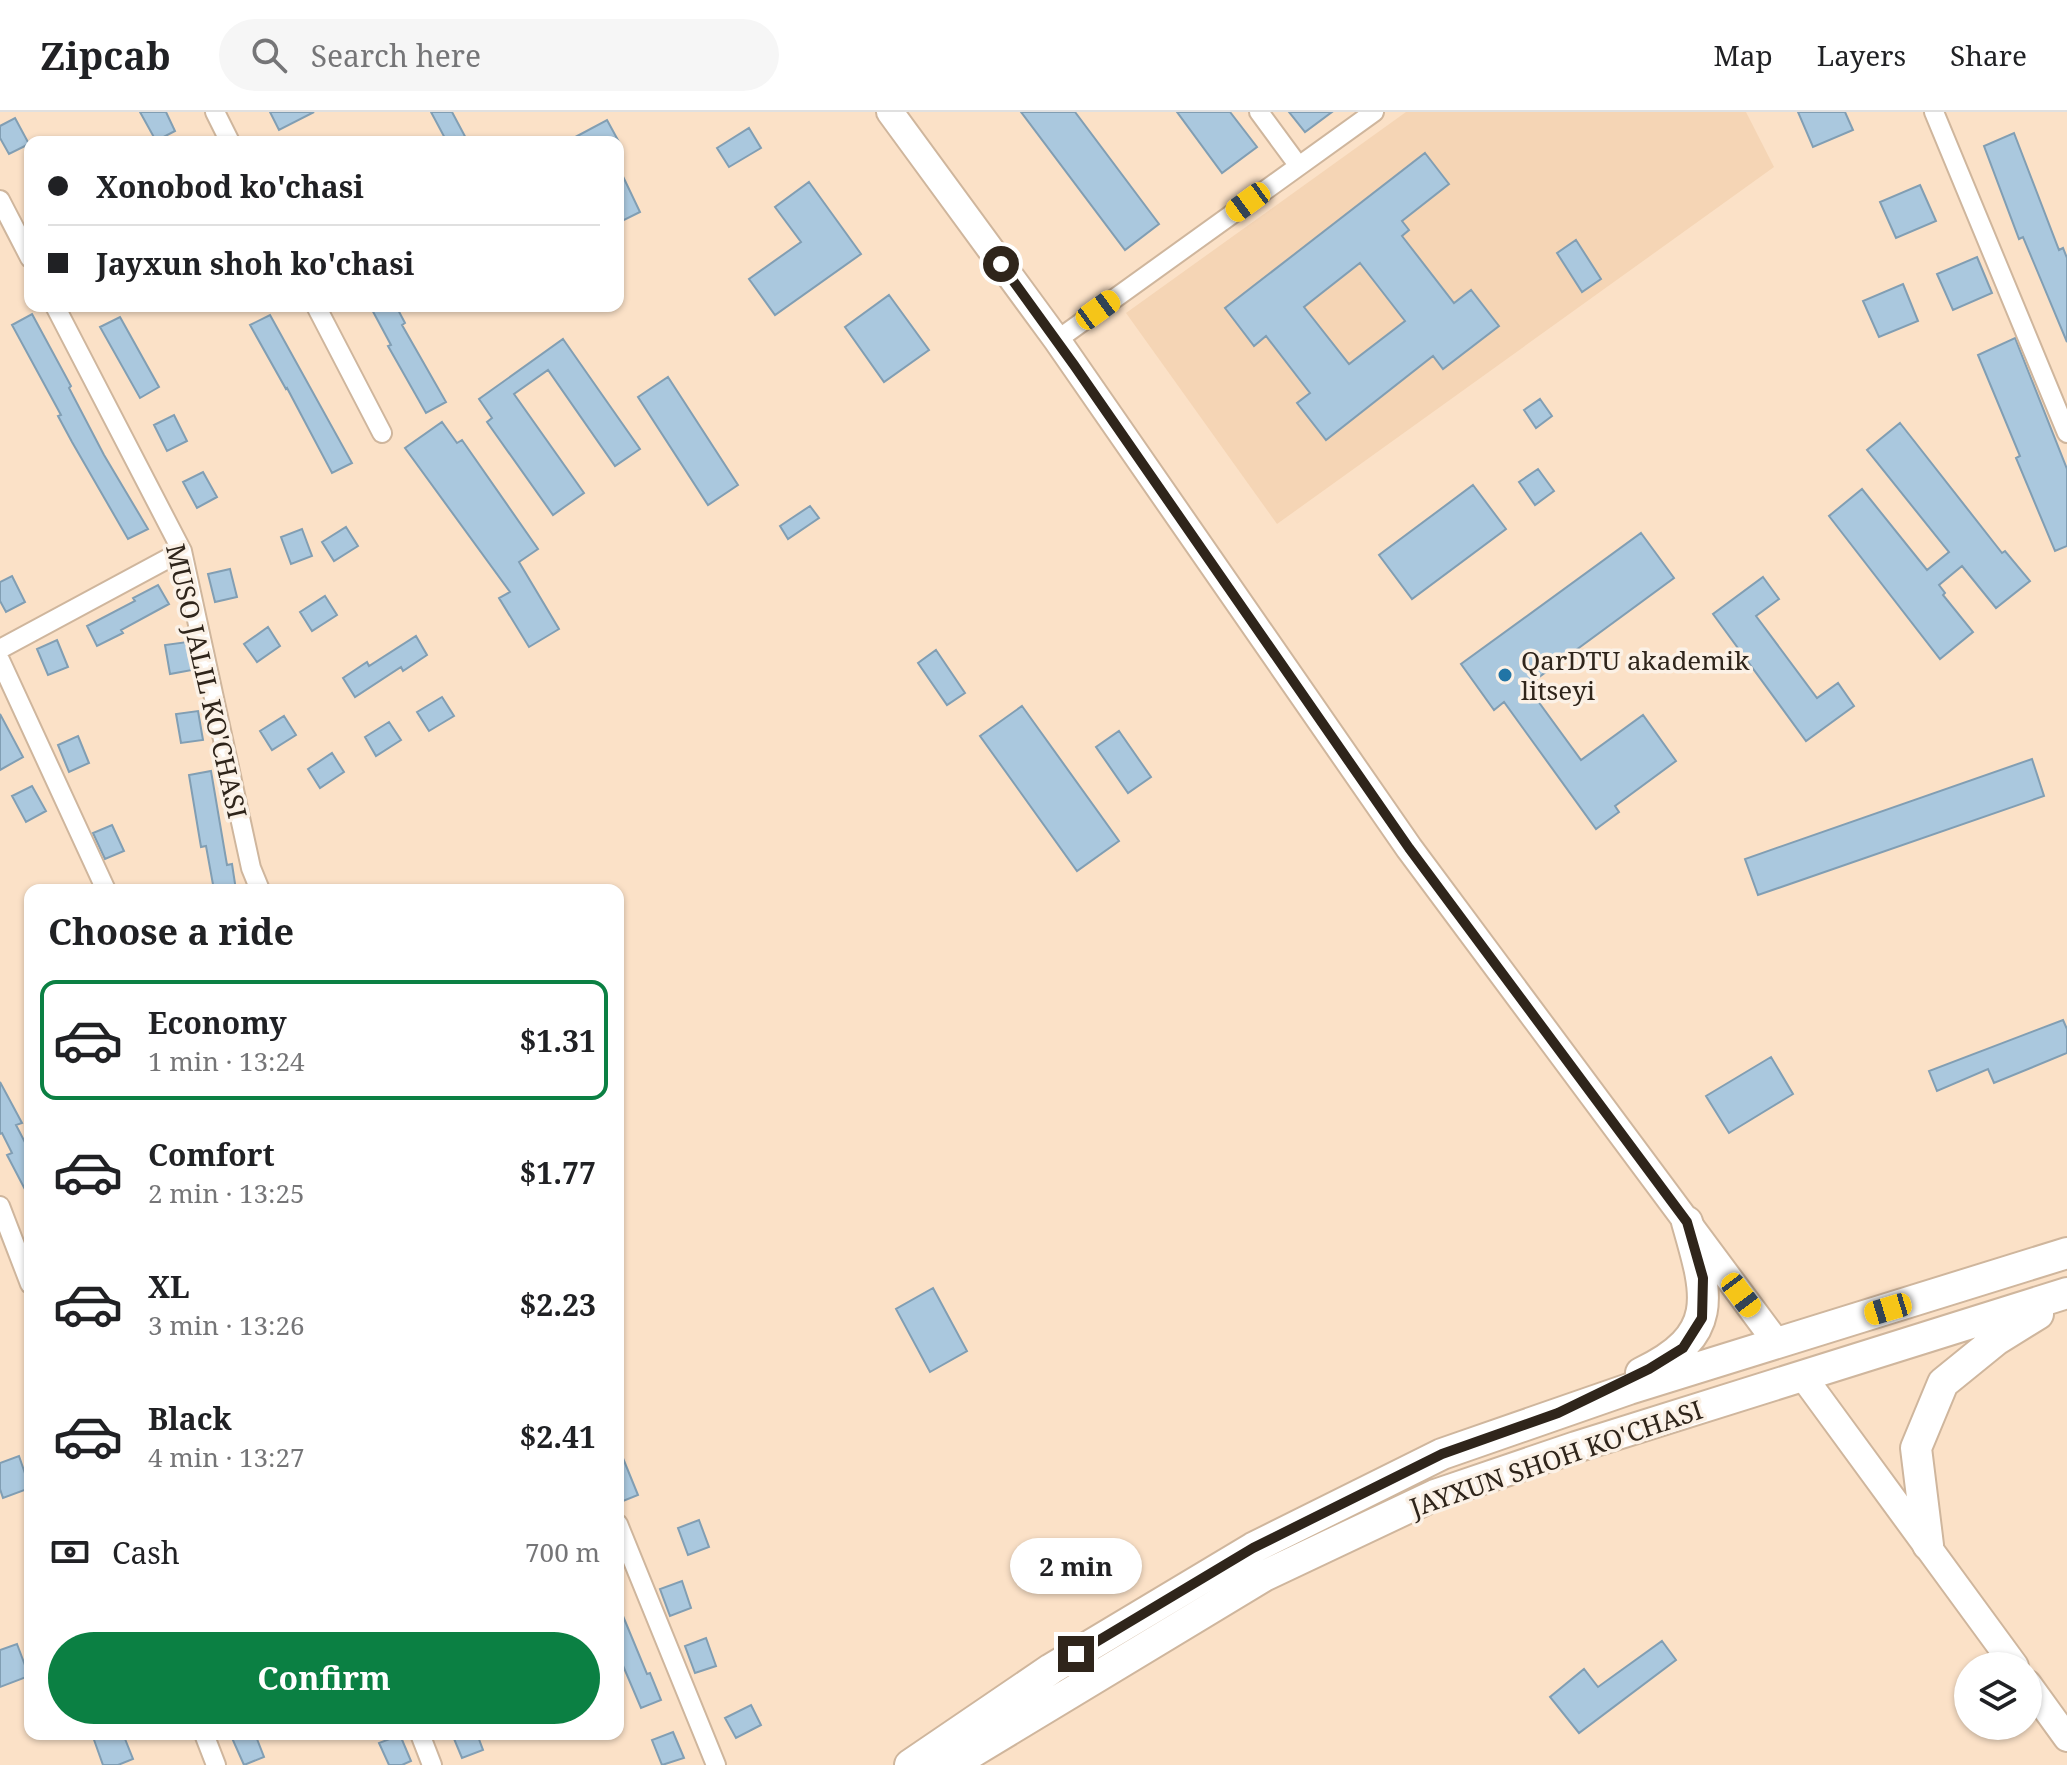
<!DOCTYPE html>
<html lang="en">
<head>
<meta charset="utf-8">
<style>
  :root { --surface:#fff; --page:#f6f6f6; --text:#202124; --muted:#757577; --line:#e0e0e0; --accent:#0b8043 }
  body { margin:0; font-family:"Noto Serif",serif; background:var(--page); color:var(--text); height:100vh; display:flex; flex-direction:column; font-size:30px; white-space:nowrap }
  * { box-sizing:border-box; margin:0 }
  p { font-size:26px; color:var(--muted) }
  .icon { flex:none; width:44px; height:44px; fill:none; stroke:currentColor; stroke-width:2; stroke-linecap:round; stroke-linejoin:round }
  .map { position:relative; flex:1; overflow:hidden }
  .side { position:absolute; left:24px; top:772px; width:600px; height:856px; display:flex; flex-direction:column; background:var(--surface); border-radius:16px; box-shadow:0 2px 6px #0004 }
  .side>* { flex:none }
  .banner { position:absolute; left:24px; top:24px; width:600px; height:176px; border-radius:16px; box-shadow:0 2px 6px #0004; display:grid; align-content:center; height:176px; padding:0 24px; background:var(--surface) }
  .buttons { position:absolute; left:1954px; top:1540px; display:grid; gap:16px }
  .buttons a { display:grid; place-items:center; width:88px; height:88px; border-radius:50%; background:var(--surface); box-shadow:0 2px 6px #0004; font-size:40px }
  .end { position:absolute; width:36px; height:36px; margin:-18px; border:10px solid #2f251b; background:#fff; box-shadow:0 0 0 4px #fff }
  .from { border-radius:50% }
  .bubble { position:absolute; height:56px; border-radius:28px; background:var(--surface); box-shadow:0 2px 6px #0004; font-size:26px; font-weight:700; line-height:56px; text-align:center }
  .car { position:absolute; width:24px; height:48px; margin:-24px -12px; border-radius:10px; box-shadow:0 0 6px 2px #0007; background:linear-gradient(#f5c518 24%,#345 0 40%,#f5c518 0 76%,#345 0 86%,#f5c518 0) }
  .banner b { display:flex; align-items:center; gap:28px; height:76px; font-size:30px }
  .banner b+b { border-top:2px solid var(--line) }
  .banner i { width:20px; height:20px; background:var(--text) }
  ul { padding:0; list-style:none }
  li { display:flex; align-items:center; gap:24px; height:120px; margin:0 16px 12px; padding:0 8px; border:4px solid transparent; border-radius:16px }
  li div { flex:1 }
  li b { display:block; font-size:30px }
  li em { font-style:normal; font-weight:700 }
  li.selected { border-color:var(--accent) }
  li>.icon { width:72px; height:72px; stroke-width:1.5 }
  h2 { padding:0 24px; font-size:36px; line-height:96px }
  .pay { display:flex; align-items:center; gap:20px; height:88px; padding:0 24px; font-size:30px }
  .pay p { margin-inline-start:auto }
  .cta { display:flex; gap:16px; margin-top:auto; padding:16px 24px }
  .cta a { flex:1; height:92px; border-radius:48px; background:var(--accent); color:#fff; font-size:32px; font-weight:700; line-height:92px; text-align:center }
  header { display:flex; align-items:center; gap:48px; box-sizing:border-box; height:112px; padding:0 40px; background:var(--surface); border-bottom:2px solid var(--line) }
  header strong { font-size:38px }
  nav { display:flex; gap:44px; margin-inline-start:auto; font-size:28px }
  .search { width:560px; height:72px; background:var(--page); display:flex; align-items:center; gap:20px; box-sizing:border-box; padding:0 28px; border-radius:44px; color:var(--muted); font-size:30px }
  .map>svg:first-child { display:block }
</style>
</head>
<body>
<header>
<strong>Zipcab</strong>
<div class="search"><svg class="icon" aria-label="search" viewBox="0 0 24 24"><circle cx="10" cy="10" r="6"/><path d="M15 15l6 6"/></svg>Search here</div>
<nav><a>Map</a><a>Layers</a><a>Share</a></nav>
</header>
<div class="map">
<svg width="2067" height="1653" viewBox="0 0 2067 1653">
  <rect width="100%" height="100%" fill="#fbe1c7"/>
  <path fill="#f5d5b5" d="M1406,0H1746L1774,55L1277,412L1126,201Z"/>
  <path fill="#aac8de" stroke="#819eb3" stroke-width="2" fill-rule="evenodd" d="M140,0H166L175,19L156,29Z
    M270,0H314L279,18Z
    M431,0H452L468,30H447Z
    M1021,0H1075L1159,112L1125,138Z
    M1177,0H1230L1257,35L1222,61Z
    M1289,0H1332L1305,20Z
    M1798,0H1845L1853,18L1813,35Z
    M15,6L29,32L9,42L0,26V14Z
    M607,8L619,30H566Z
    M749,16L761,36L729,55L717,36Z
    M2014,21L2059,138L2063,136L2067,146V230L2023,125L2019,127L1984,34Z
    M1425,41L1449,72L1402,109L1409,118L1402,124L1454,191L1471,178L1499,214L1443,257L1433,244L1326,328L1297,291L1310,281L1266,224L1254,234L1225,196ZM1360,151L1405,209L1349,252L1304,195Z
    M618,54L640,100L618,111Z
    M809,70L861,142L775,203L749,167L801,130L775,95Z
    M1920,73L1936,109L1896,126L1880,90Z
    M1576,128L1601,167L1582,180L1557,141Z
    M1977,145L1992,181L1953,198L1937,162Z
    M1903,172L1918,209L1879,225L1863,189Z
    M889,183L929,238L884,270L845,215Z
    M370,194H396L405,211L402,213L446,290L426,301L388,234L391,233Z
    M32,202L71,274L69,276L104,343L148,417L128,427L72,330L58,304L61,303L12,213Z
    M270,203L352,351L332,361L287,276L286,277L250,213Z
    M120,205L159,275L140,286L100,215Z
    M2015,226L2067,357V434L2055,439L2016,346L2020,344L1978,243Z
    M563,227L640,337L615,354L548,258L514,282L584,381L553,403L487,310L492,306L479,287Z
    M668,265L738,373L708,393L638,285Z
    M1540,287L1552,304L1536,316L1524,298Z
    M174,303L187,329L167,339L154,313Z
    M442,310L457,331L462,328L538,437L519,450L559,517L529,535L499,486L510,480L405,336Z
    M1900,311L2002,441L2005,439L2030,469L1996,496L1962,454L1939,473L1945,481L1943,483L1973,520L1940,547L1829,404L1862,377L1927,458L1949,440L1867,338Z
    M1538,357L1554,379L1535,393L1519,370Z
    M203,360L217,385L197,396L183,370Z
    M1473,373L1506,417L1412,487L1379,443Z
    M810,394L819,406L788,427L780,414Z
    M346,415L358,434L334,449L322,430Z
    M302,417L312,444L291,452L281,425Z
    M1641,421L1674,466L1527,574L1581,648L1643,603L1676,649L1615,694L1619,700L1596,717L1504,590L1494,598L1461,552Z
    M230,457L237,485L215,490L208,462Z
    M12,464L25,490L6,500L0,489V470Z
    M1763,465L1779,487L1756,504L1817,586L1838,571L1854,594L1806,629L1713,502Z
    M158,473L169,492L121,518L123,521L97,534L87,514L135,489L133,486Z
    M325,484L337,503L312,519L300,500Z
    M268,515L280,534L257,550L244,532Z
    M416,524L427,543L403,559L401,555L355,585L343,566L367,550L369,554Z
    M57,528L68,555L48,563L37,537Z
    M187,530L192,558L170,562L165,533Z
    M936,538L965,581L947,593L918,551Z
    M442,585L454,604L429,619L417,600Z
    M1022,594L1119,729L1077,759L980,624Z
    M198,599L203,628L181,631L176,602Z
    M0,602L23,645L0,658Z
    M284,604L296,623L272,638L260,619Z
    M389,610L401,628L376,644L365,625Z
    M1119,619L1151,665L1128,681L1096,635Z
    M78,624L89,651L69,660L58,633Z
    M332,641L344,660L320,676L308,657Z
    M2032,647L2044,684L1758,783L1745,747Z
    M211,659L227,753L232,752L236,778H214L206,734L201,735L189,663Z
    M32,674L46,699L26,710L12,684Z
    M112,713L124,739L105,747L93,721Z
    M2063,908L2067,917V941L1994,971L1988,957L1937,979L1929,959Z
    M1771,945L1793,982L1729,1021L1706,984Z
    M0,970L22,1011L16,1013L30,1040V1087L7,1043L12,1041L2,1021L0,1022Z
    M933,1176L967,1239L930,1260L896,1197Z
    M618,1334L638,1383L618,1391Z
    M19,1344L30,1376L3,1386L0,1377V1351Z
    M699,1408L709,1435L688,1443L678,1416Z
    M682,1469L691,1496L670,1504L660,1477Z
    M618,1492L647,1562L650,1561L661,1588L641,1596L618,1542Z
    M706,1526L716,1554L695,1561L685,1534Z
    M1662,1529L1676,1548L1579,1621L1550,1585L1584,1557L1598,1575Z
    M17,1532L29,1564L0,1575V1538Z
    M751,1593L761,1613L736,1626L725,1606Z
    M673,1620L684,1646L662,1653L652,1628Z
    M102,1622H123L133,1647L118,1653H103L93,1625Z
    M243,1622H255L264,1645L244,1653L232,1626Z
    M452,1622H477L483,1638L462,1646Z
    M400,1623L411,1649L402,1653H389L379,1631Z"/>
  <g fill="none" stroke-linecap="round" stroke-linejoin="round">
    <defs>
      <path id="minor" d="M215,0L230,30
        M1259,0L1298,53
        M1934,0L2067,321
        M0,88L30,146
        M55,194L182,439L251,756L260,778
        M316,194L382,321
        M1057,228L1374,0
        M0,537L182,439
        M0,548L106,778
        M0,1094L30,1172
        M618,1412L716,1653
        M204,1622L216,1653
        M420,1622L432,1653"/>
      <path id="secondary" d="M890,0L1057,228L1409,736L1777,1231
        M1802,1263L2015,1554
        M2028,1572L2067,1626"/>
      <path id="trunk" d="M1641,1261C1721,1223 1708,1183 1687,1110
        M1928,1433L1916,1336L1943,1271L1996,1228L2038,1202
        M910,1653L1051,1557L1253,1436L1442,1342L1629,1277L2067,1141
        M951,1653L1264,1464L1435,1383L1576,1335L2067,1181"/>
    </defs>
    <use href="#minor" stroke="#cfb69d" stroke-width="22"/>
    <use href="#secondary" stroke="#cfb69d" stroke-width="30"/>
    <use href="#trunk" stroke="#cfb69d" stroke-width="34"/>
    <use href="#minor" stroke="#fff" stroke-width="18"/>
    <use href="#secondary" stroke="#fff" stroke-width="26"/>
    <use href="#trunk" stroke="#fff" stroke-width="30"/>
  </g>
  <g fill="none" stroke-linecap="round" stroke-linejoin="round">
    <path stroke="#2f251b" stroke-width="10" d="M1001,152L1074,253L1409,736L1687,1110L1703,1166L1702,1206L1683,1236L1649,1257L1558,1301L1442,1342L1253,1436L1076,1542"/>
  </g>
  <circle fill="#2175a6" stroke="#fbf1e6" stroke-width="3" cx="1505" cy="563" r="8"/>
  <g text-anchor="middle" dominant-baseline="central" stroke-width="7" stroke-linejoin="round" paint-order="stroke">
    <g font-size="26" fill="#2f251b" stroke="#fbf1e6" text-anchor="start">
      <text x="1521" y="548">QarDTU akademik<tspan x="1521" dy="30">litseyi</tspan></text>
    </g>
    <g font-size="26" fill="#2f251b" stroke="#fbf1e6">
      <text transform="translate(207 569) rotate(77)">MUSO JALIL KO'CHASI</text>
      <text transform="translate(1556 1346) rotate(-19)">JAYXUN SHOH KO'CHASI</text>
    </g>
  </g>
</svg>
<div class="buttons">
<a><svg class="icon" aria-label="layers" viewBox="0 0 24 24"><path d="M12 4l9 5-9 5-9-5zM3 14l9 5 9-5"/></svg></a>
</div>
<i class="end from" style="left:1001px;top:152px"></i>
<i class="end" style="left:1076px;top:1542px"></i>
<div class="bubble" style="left:1010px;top:1426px;width:132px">2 min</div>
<i class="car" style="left:1248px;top:90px;rotate:234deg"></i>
<i class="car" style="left:1098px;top:198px;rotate:54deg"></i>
<i class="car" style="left:1741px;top:1183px;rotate:143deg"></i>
<i class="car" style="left:1888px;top:1197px;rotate:253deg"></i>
<div class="banner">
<b><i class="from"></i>Xonobod ko'chasi</b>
<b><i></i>Jayxun shoh ko'chasi</b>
</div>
<section class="side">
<h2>Choose a ride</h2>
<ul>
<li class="selected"><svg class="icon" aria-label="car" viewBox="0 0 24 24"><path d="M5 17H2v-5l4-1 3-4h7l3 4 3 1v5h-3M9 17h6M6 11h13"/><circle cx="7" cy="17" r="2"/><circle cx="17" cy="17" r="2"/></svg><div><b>Economy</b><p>1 min · 13:24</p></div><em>$1.31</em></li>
<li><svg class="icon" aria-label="car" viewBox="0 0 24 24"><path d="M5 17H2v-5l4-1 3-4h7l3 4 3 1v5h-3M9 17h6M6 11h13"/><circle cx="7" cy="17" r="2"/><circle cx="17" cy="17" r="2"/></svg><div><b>Comfort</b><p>2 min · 13:25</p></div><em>$1.77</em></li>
<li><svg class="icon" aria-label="car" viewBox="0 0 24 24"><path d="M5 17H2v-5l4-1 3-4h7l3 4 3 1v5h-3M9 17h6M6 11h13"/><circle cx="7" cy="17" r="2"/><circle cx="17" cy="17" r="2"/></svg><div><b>XL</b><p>3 min · 13:26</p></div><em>$2.23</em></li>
<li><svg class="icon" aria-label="car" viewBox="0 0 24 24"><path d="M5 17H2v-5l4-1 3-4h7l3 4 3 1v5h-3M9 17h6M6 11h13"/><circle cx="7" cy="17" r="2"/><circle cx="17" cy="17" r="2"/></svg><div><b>Black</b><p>4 min · 13:27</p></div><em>$2.41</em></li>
</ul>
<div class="pay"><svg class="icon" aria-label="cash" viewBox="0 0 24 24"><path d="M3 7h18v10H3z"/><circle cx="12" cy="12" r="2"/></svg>Cash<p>700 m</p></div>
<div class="cta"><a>Confirm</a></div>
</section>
</div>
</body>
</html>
